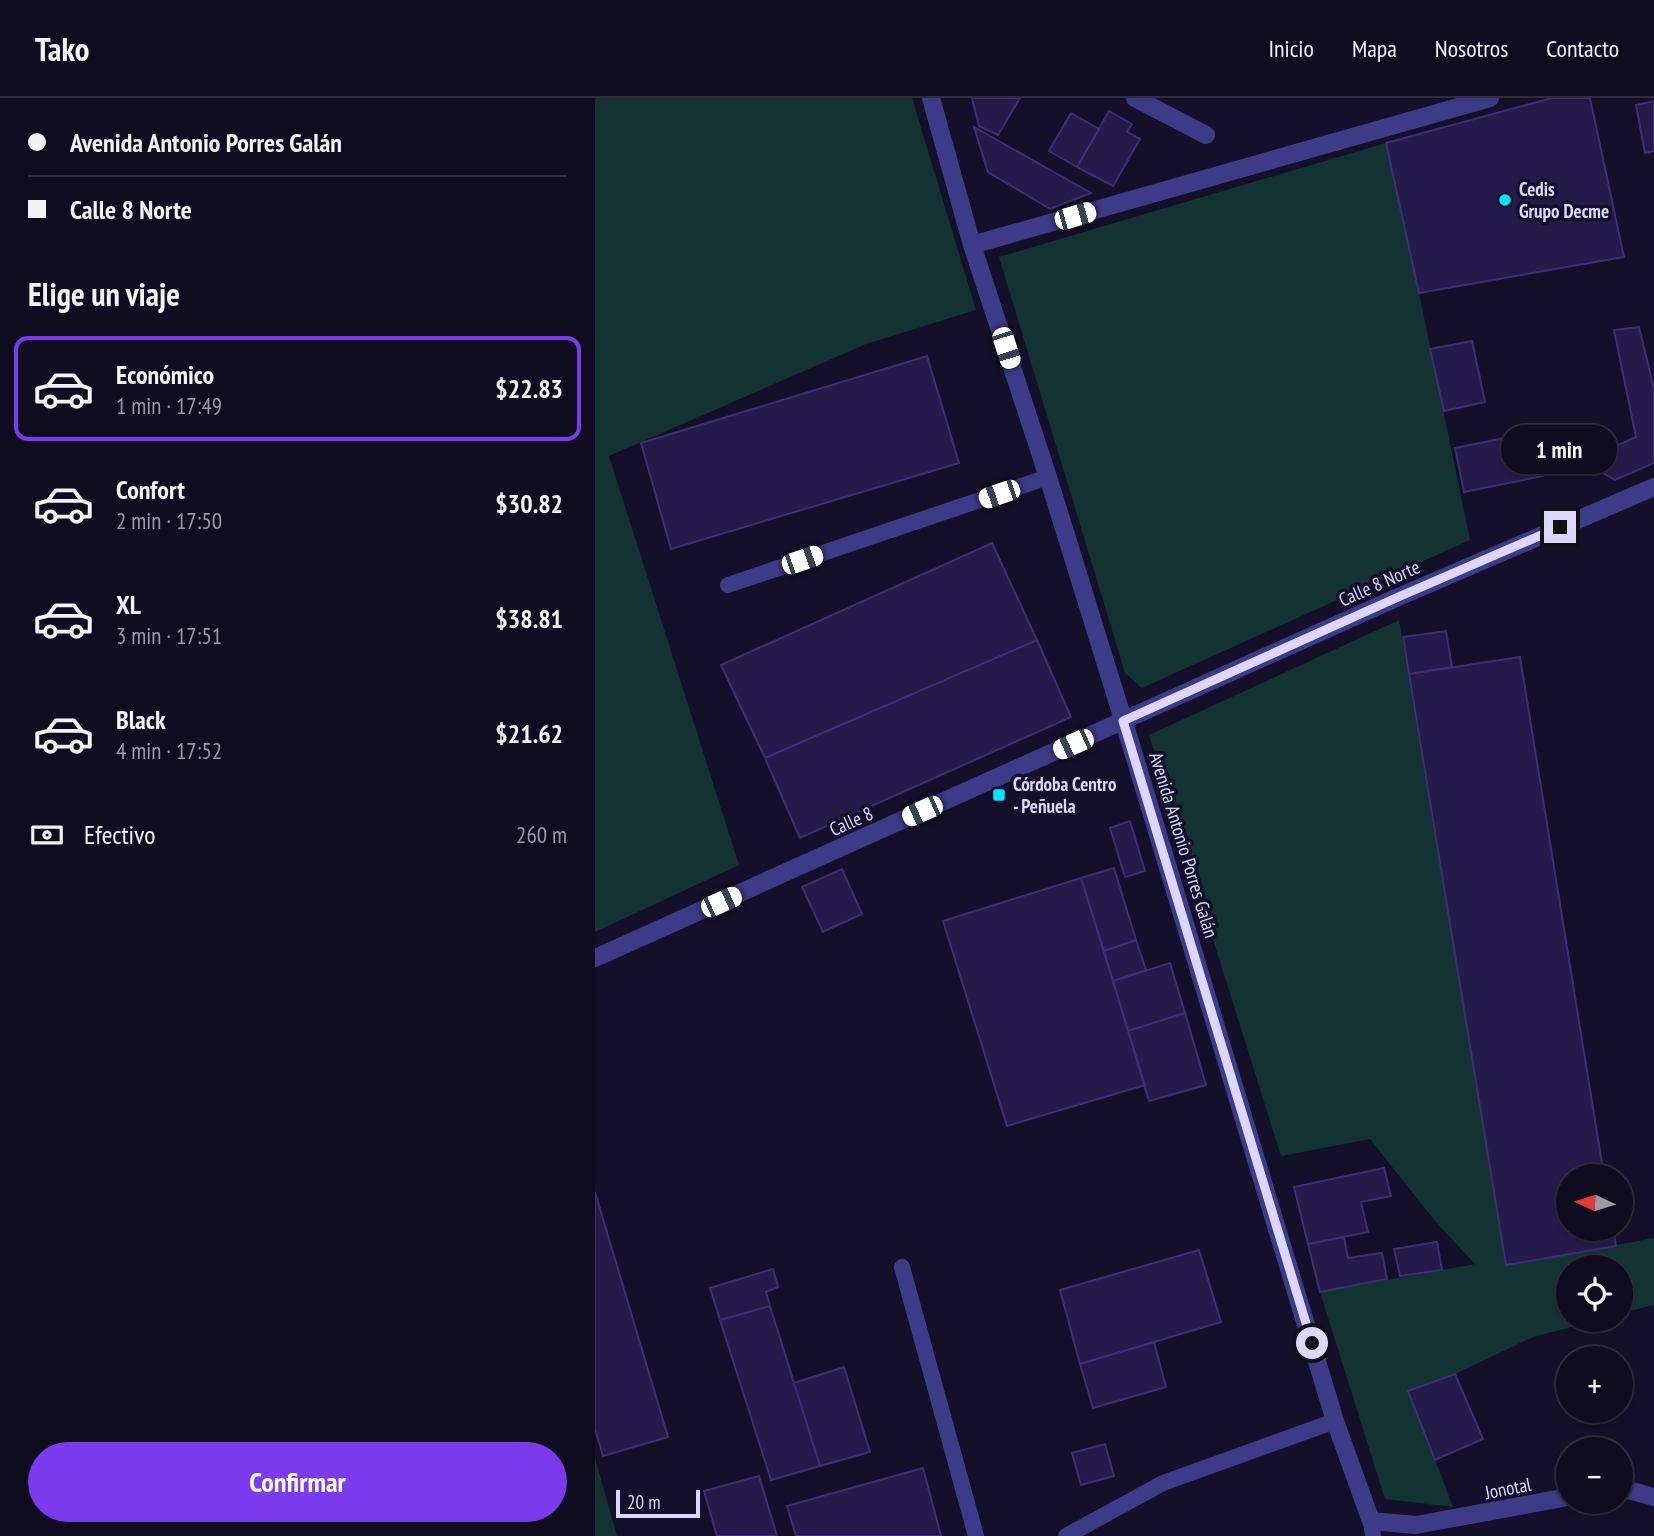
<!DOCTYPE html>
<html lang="es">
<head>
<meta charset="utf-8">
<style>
  :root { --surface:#0f0c1f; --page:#181528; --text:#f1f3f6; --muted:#9b9ba4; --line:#2f2c3d; --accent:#7c3aed }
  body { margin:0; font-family:"PT Sans Narrow",sans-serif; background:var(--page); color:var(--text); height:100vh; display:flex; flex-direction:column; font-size:26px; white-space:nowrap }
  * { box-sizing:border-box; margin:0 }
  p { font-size:23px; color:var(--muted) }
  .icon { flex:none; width:38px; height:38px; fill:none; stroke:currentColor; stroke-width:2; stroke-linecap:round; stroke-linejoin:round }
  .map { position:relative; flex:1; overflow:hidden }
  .sheet { display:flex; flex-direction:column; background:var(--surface); width:595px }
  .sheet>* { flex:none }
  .banner { display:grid; align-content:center; height:154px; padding:0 28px; background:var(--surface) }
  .needle { width:46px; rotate:274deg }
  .controls { position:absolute; left:961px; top:1066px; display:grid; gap:14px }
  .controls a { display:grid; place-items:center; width:77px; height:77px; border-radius:50%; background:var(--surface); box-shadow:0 2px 5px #0004,0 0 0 2px var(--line); font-size:35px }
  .scale { position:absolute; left:21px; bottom:18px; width:84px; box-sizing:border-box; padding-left:7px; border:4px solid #dcd7ff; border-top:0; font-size:19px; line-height:24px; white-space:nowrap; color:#dcd7ff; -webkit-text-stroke:5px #141029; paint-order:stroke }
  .end { position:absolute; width:32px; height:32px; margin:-16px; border:9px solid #dcd7ff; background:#111; box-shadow:0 0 0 4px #111 }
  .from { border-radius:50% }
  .bubble { position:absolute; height:49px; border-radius:24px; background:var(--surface); box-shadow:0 2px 5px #0004,0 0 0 2px var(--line); font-size:23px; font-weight:700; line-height:49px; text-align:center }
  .car { position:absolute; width:21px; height:42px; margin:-21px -10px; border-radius:9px; box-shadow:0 0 5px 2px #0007; background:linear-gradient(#fff 24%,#345 0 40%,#fff 0 76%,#345 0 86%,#fff 0) }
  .banner b { display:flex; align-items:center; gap:24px; height:66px; font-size:26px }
  .banner b+b { border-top:2px solid var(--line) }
  .banner i { width:18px; height:18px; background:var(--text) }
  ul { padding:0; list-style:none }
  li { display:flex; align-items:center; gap:21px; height:105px; margin:0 14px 10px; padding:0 14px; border:4px solid transparent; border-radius:14px }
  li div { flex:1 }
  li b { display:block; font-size:26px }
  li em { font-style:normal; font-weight:700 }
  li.on { border-color:var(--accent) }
  li>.icon { width:63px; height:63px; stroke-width:1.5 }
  h2 { padding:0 28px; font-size:32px; line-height:84px }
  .pay { display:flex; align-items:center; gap:18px; height:77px; padding:0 28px; font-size:26px }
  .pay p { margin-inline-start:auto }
  .cta { display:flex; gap:14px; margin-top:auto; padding:14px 28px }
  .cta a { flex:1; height:80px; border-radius:42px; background:var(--accent); color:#fff; font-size:28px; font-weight:700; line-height:80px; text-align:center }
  header { display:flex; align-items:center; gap:42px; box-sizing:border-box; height:98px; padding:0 35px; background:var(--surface); border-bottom:2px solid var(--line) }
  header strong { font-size:33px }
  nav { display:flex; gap:38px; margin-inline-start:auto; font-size:24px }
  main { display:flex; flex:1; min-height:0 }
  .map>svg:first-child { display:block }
</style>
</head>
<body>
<header>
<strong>Tako</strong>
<nav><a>Inicio</a><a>Mapa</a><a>Nosotros</a><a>Contacto</a></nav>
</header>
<main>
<section class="sheet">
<div class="banner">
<b><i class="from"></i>Avenida Antonio Porres Galán</b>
<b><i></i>Calle 8 Norte</b>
</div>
<h2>Elige un viaje</h2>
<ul>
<li class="on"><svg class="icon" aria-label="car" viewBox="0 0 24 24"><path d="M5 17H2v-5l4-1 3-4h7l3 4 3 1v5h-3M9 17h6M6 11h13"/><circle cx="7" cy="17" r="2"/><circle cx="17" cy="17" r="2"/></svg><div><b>Económico</b><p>1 min · 17:49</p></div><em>$22.83</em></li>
<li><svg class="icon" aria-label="car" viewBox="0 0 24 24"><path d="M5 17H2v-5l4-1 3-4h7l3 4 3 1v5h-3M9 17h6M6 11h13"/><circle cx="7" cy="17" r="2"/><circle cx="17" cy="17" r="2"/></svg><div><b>Confort</b><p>2 min · 17:50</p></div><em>$30.82</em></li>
<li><svg class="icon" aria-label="car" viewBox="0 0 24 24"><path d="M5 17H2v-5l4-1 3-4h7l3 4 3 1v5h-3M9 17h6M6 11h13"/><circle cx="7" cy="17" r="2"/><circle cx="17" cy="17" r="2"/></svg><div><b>XL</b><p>3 min · 17:51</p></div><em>$38.81</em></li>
<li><svg class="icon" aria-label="car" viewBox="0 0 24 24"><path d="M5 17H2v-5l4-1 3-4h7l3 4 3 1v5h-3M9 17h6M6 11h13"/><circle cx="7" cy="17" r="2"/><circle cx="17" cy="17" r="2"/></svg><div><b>Black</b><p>4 min · 17:52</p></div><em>$21.62</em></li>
</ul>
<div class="pay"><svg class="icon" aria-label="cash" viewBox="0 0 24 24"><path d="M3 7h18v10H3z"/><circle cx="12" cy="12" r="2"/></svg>Efectivo<p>260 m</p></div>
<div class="cta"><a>Confirmar</a></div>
</section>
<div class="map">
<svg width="1059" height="1438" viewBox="0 0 1059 1438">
  <rect width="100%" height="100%" fill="#141029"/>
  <path fill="#123332" d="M0,0H317L381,212L271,246L14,358L144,767L0,834Z
    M791,45L824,195L875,442L547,590L530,575L404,159Z
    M804,522L911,1167L1059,1140V1207L1026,1215V1169H973V1222H1003L938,1239L860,1276L814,1293L858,1409L790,1401L725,1194L880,1166L840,1123L775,1041L686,1058L554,637Z
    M0,1360L22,1438H0Z"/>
  <path fill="#251b4a" stroke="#3c2d76" stroke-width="2" d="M377,0H425L403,37L384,28Z
    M957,0H995L1029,159L824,195L791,45Z
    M1059,3V53L1050,55L1041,7Z
    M514,13L537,26L532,34L545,41L518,88L482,69Z
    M476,15L504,31L482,69L454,53Z
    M379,29L496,95L455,111L393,74Z
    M1044,229L1059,291V365L1020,382L987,363L1041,339L1019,232Z
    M877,243L890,304L849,313L835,251Z
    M332,258L364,365L76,451L46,345Z
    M939,334L948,378L869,394L860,350Z
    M397,445L442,542L170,660L126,567Z
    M851,533L857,569L814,576L808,539Z
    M442,542L476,619L205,740L170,660Z
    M925,559L1009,1078H973V1130H1018L1021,1148L911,1167L814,576Z
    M535,723L550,773L530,779L515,730Z
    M519,770L541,842L509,853L486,780Z
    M247,771L267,816L228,834L207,789Z
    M486,780L550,987L412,1028L348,823Z
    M541,842L551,872L518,883L509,853Z
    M575,865L590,915L533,933L518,883Z
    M590,915L611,987L554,1003L533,933Z
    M789,1070L796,1098L766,1104L773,1134L713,1146L699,1089Z
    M0,1094L73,1339L8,1358L0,1331Z
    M749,1139L753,1160L787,1155L792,1181L725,1194L713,1146Z
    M842,1144L847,1172L805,1178L799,1151Z
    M604,1152L626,1224L485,1266L465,1192Z
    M178,1171L183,1189L171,1194L175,1208L125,1222L115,1190Z
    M175,1208L225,1368L176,1382L125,1222Z
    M559,1244L571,1289L498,1310L485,1266Z
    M249,1269L275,1354L225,1368L199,1285Z
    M860,1276L888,1341L840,1362L813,1293Z
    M510,1346L519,1378L486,1387L477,1355Z
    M328,1370L346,1438H201L192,1408Z
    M164,1378L182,1438H122L109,1393Z"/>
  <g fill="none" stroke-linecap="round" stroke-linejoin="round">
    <path stroke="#3d3a88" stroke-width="16" d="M133,487L453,379
      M307,1169L381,1438
      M776,1423L778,1438
      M471,1438L568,1385L740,1323"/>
    <path stroke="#3d3a88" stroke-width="18" d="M336,0L377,147L453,379L536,647L740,1323L776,1423L821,1427L973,1399
      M540,0L611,37
      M377,147L895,0
      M0,860L801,500L1059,389
      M1026,1390L1059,1399"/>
  </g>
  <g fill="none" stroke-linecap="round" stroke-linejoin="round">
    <path stroke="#dcd7ff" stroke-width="9" d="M717,1245L528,623L801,500L965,429"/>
  </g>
  <g fill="#03e5ff" stroke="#141029" stroke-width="2.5">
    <circle cx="910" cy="102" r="7"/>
    <rect x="397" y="690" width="14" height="14" rx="3.5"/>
  </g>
  <g text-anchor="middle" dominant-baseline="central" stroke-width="7" stroke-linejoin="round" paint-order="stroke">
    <g font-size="19" font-weight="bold" fill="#dcd7ff" stroke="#141029" text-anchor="start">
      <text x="924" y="91">Cedis<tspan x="924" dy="22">Grupo Decme</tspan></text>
      <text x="418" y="686">Córdoba Centro<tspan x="418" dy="22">- Peñuela</tspan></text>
    </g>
    <g font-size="19" fill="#dcd7ff" stroke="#141029">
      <text transform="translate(784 485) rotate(-24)">Calle 8 Norte</text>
      <text transform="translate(256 723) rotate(-24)">Calle 8</text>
      <text transform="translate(589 747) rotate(73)">Avenida Antonio Porres Galán</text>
      <text transform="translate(913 1390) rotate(-11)">Jonotal</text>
    </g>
  </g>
</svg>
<div class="controls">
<a><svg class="needle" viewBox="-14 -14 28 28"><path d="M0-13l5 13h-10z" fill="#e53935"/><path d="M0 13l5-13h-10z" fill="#9b9ba4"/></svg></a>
<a><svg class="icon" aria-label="locate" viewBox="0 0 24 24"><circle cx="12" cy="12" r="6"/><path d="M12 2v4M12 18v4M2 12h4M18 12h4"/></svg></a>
<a>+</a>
<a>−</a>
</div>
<div class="scale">20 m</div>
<i class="end from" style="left:717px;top:1245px"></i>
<i class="end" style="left:965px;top:429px"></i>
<div class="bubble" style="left:906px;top:327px;width:116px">1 min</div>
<i class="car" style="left:480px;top:118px;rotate:74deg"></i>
<i class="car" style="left:411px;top:250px;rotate:162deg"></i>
<i class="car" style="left:404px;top:396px;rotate:251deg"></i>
<i class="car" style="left:207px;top:462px;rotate:71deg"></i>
<i class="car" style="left:478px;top:646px;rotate:246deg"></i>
<i class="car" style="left:327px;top:713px;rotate:246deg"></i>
<i class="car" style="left:126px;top:804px;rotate:66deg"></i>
</div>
</main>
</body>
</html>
